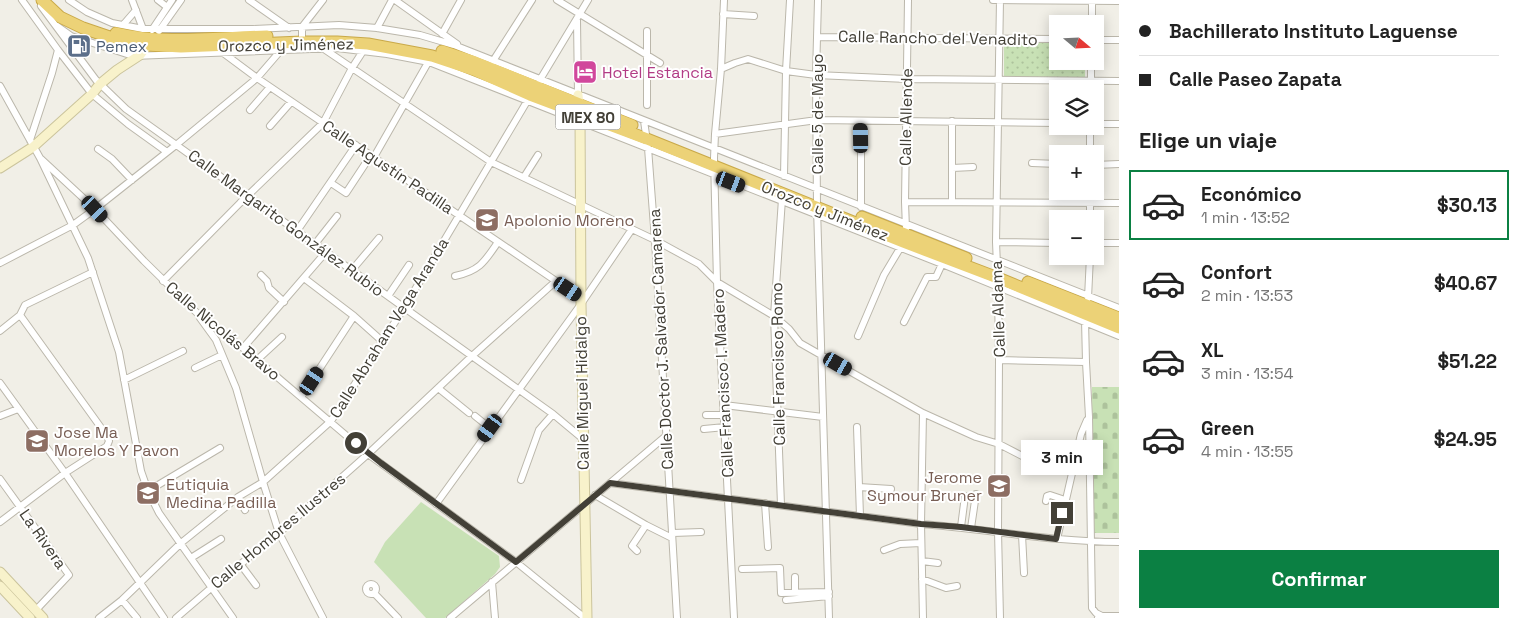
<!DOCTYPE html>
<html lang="es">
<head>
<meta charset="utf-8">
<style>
  :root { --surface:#fff; --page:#f6f6f6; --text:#222; --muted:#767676; --line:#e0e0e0; --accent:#0b8043 }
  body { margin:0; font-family:"Space Grotesk",sans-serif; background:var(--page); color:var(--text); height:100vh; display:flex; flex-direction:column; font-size:19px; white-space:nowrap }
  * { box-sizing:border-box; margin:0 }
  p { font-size:16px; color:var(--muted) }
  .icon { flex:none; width:28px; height:28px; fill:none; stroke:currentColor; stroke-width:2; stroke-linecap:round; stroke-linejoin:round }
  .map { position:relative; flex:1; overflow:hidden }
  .sheet { display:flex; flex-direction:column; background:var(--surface); width:400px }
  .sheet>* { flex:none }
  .top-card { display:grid; align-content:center; height:110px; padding:0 20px; background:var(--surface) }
  .needle { width:32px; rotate:109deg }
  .controls { position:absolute; left:1049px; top:15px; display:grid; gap:10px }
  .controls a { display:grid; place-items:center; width:55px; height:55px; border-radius:0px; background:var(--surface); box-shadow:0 2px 12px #0003; font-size:25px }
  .end { position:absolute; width:22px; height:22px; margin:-11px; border:6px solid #434037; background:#fff; box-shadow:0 0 0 2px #fff }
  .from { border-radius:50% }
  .bubble { position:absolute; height:35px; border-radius:0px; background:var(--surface); box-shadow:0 2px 12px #0003; font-size:16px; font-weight:800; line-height:35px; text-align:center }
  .car { position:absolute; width:15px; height:30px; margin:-15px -8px; border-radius:6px; box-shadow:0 0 4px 1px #0007; background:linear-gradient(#222 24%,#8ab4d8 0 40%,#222 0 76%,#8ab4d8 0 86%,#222 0) }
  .top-card b { display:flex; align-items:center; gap:18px; height:48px; font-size:19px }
  .top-card b+b { border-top:1px solid var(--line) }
  .top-card i { width:12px; height:12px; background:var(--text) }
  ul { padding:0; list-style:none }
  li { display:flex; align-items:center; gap:15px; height:70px; margin:0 10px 8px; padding:0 10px; border:2px solid transparent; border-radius:0px }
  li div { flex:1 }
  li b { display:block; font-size:19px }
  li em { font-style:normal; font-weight:800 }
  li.active { border-color:var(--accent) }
  li>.icon { width:45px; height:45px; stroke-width:1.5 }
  h2 { padding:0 20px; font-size:22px; line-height:60px }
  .button { display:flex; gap:10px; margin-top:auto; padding:10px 20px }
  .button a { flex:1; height:58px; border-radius:0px; background:var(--accent); color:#fff; font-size:20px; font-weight:800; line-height:58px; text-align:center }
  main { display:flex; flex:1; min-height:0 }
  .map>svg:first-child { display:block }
</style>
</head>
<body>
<main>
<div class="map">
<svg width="1119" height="618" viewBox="0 0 1119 618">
  <defs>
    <pattern id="cemetery-stones" width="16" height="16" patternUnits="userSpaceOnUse" patternTransform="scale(1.25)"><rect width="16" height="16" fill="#c8e1b5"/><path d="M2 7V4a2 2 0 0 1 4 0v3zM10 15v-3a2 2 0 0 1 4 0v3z" fill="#adc29c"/></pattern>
    <pattern id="park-dots" width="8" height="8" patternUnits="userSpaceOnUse" patternTransform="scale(1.25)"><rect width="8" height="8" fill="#c8e1b5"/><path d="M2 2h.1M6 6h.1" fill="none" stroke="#adc29c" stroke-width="1.8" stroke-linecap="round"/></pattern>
  </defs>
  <rect width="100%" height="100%" fill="#f1efe7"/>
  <path fill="url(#cemetery-stones)" d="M1092,387H1119V533H1093Z"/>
  <path fill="url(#park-dots)" d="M1004,42L1057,43L1058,61H1085V79H1004Z"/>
  <path fill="#c8e1b5" d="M421,502L499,556L500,567L495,574L445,618H426L374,562L385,542Z"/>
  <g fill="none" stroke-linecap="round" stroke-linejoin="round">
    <defs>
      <path id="street" d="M22,0L58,50L92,94L128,124L167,152
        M69,0L87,12L112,23L143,29H253L339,25L377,28L420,35L454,45L1119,308
        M132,0L143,29
        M158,0L167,7
        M249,0L289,28
        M395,0L457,44
        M557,0L660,63
        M724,0L721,69L715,134L714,158L717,282L734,618
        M818,0L816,75L817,207L829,618
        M993,0L1119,1
        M41,6L96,80L126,109L553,414L583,439
        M723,14L754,16
        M577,20L578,95
        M1092,24V0
        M123,25L136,10
        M57,26L71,36L133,56L337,48L387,54L429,62L942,264L1119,336
        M377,28L392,0
        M152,30L172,0
        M159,31L181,0
        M442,34L461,0
        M818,37L1058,39
        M1095,40H1119
        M302,42V27L323,0
        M324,49L491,162L655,240L699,264L717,282L774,316L789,329L800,343L923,413L976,437L999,444L1032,461
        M222,52L257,78L581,298
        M493,61L532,0
        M721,69L735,63L748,59L786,71L816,75L907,79L1119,81
        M538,83L588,0
        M0,86L40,158L88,258L119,352L141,471L148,491L159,513L233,618
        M1091,89V61
        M647,105V31
        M250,110L270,87
        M644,121L648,148L655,240L677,618
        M861,121V207
        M952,121V201
        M1095,124H1119
        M270,126L291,102
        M715,134L817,120L1058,123
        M30,140L52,73L58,50
        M98,149L112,159L132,180
        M1090,154V126
        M374,157L430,59
        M40,158L95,209L144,261L197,313L243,348L368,454L516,562L585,618
        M1032,163L1058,164
        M1095,165L1119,164
        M952,168L973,167
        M784,176L786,71L790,0
        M524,177L538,155
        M334,185L346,193L371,155
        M1090,191V219
        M905,202L1119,203
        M906,229L905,202L908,0
        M297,231L356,145
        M996,242L1058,243
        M1095,243H1119
        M315,244L337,216
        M0,263L73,225L95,209L176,145L257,78L282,49
        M352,270L379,238
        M261,275L267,281L269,288L284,302
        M455,276C480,271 485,261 498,242
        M304,278L354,316L382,341
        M163,281L240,203L323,123L352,68L365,48
        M388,296L409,265
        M1088,298L1090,256
        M200,318L216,340L236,388L263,482L279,533L323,618
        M1085,320L1086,362L1089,417L1092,608L1096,613L1102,616
        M904,322L927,277H936L942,264
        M0,331L20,315L25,305L93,272
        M858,336L884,275L902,245
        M243,348L326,252
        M257,360L282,337
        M999,360L1086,362
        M195,368L222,355
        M124,380L183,351
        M0,383L65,473L164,618
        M438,388L469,413
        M301,397L354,316
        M724,405L823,417
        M923,413L921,524L923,618
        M706,415H724
        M0,416L18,409
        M475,416L490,428
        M857,427L860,516
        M704,429L725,427
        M0,479L69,575L36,610
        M521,480L539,430L553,414
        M610,483L921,524C987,529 1053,542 1119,542
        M859,487L891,489
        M148,491L220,448
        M595,495L646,525L672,538
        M238,497L245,510
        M1046,501L1047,496L1050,495L1065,500
        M765,503L768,547
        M436,504L581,304L632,229
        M781,505L774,316L782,199
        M0,522L65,473L107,446L109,441L107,436L20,315
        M961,527L965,496
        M971,528L976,494
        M673,533L701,532
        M1022,535L1024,573
        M1057,539L1081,434L1087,420
        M884,550L900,544L921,543
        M637,551L632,546L646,525
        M191,558L221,539
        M922,561L938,563
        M241,565L256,585
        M742,569L780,568L781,593L829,592
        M795,577V592
        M922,579L946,588L957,586
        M492,582L495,618
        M366 589a5 5 0 1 1 10 0a5 5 0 1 1-10 0Z
        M374,593L398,618
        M122,600L137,618
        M786,600L829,596
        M99,618L122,600L181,543L238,497L263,482L331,421L404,308L529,98
        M176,618L211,588L279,533L368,454L472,356L556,281
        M450,618L667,435
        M1000,618L998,531L999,360L998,288L996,242L1000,0
        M1098,618L1102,616H1119"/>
      <path id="secondary" d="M578,95L580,114L581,304L587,618
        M0,168L33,147L92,94L100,84L117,70L140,55L150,42
        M0,572L43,618
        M0,586L30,618"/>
      <path id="highway" d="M42,0L60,17L83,28L130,44L181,47L302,42H337L368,44L432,56L474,70L530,95L647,139L903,242L998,278L1119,328
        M116,33C165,45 218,37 267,36
        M442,51L475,62L632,125
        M862,217L966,258
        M1028,282L1119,318"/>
    </defs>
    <use href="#street" stroke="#bbb7ab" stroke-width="8"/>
    <use href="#secondary" stroke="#cbc49c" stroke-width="11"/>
    <use href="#highway" stroke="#c9a949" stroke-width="13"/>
    <use href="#street" stroke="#fff" stroke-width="6"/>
    <use href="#secondary" stroke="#f8f2cb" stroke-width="9"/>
    <use href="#highway" stroke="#ecd277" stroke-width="11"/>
  </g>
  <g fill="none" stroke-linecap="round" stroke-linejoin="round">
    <path stroke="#434037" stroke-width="6" d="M356,443L381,463L516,562L610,483L921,524L961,527L1056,539L1062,513"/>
  </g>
  <defs>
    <symbol id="fuel-square" viewBox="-11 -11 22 22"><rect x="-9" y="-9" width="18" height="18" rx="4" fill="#5c6f8a" stroke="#fff"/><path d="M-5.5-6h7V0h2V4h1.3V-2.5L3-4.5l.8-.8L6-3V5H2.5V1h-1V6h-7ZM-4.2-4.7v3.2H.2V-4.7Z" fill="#fff"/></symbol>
    <symbol id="hotel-square" viewBox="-11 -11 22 22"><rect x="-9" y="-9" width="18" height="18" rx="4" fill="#d1479c" stroke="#fff"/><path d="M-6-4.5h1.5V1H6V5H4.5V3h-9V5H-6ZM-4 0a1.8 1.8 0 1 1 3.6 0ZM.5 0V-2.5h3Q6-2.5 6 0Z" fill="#fff"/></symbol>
    <symbol id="school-square" viewBox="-11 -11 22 22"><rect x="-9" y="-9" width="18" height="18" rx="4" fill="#8d6e63" stroke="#fff"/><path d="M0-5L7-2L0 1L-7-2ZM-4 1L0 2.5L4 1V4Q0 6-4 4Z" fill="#fff"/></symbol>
  </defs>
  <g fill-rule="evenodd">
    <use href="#fuel-square" x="65" y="32" width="28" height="28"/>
    <use href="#hotel-square" x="571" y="58" width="28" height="28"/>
    <use href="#school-square" x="473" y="206" width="28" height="28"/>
    <use href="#school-square" x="23" y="427" width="28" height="28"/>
    <use href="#school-square" x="985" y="472" width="28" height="28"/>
    <use href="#school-square" x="134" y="479" width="28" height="28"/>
  </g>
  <g text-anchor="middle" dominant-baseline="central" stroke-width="4" stroke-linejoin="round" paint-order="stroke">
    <rect fill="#fff" stroke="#7b7973" stroke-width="1" x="555.5" y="104.5" width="65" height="25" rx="4"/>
    <g font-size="15" font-weight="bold" fill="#434037">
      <text x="588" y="117">MEX 80</text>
    </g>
    <g font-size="16" fill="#434037" stroke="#fff">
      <text transform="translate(938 38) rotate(1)">Calle Rancho del Venadito</text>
      <text transform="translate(286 45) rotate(-1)">Orozco y Jiménez</text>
      <text transform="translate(817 114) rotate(-90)">Calle 5 de Mayo</text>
      <text transform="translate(906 117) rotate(-89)">Calle Allende</text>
      <text transform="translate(388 167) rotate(34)">Calle Agustín Padilla</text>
      <text transform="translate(825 211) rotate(22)">Orozco y Jiménez</text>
      <text transform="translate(286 223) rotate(36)">Calle Margarito González Rubio</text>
      <text transform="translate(998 309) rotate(-92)">Calle Aldama</text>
      <text transform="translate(389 328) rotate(-58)">Calle Abraham Vega Aranda</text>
      <text transform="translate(223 331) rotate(40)">Calle Nicolás Bravo</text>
      <text transform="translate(661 339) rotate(-93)">Calle Doctor J. Salvador Camarena</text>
      <text transform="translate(778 364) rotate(-91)">Calle Francisco Romo</text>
      <text transform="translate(723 383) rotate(-93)">Calle Francisco I. Madero</text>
      <text transform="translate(582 393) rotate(-91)">Calle Miguel Hidalgo</text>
      <text transform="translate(278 531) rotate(-40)">Calle Hombres Ilustres</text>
      <text transform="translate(43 539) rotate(55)">La Rivera</text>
    </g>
    <g font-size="16" fill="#4e5e75" stroke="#fff" text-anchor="start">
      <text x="96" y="46">Pemex</text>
    </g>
    <g font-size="16" fill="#b23c85" stroke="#fff" text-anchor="start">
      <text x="602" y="72">Hotel Estancia</text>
    </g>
    <g font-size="16" fill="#785e54" stroke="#fff" text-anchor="start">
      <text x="504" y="220">Apolonio Moreno</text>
      <text x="54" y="432">Jose Ma<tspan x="54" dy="18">Morelos Y Pavon</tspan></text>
      <text x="982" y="477" text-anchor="end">Jerome<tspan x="982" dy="18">Symour Bruner</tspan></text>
      <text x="166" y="484">Eutiquia<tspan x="166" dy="18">Medina Padilla</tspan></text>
    </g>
  </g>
</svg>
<div class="controls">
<a><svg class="needle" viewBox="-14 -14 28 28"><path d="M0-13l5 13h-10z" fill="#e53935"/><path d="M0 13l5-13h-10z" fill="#767676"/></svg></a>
<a><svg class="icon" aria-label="layers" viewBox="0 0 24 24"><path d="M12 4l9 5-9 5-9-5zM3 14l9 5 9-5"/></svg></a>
<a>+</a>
<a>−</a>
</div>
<i class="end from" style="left:356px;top:443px"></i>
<i class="end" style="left:1062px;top:513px"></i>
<div class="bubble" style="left:1021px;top:440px;width:82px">3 min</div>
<i class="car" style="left:861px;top:138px;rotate:359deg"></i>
<i class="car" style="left:731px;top:182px;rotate:111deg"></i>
<i class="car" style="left:95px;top:209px;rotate:137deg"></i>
<i class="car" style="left:568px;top:289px;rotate:124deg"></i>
<i class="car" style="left:838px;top:364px;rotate:120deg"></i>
<i class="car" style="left:312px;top:381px;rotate:33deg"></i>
<i class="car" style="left:490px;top:428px;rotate:216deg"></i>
</div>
<section class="sheet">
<div class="top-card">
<b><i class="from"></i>Bachillerato Instituto Laguense</b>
<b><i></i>Calle Paseo Zapata</b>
</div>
<h2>Elige un viaje</h2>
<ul>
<li class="active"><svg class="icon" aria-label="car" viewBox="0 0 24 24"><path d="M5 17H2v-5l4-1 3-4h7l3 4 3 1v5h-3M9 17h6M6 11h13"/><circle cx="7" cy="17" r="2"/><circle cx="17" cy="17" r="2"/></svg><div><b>Económico</b><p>1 min · 13:52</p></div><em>$30.13</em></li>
<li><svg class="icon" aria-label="car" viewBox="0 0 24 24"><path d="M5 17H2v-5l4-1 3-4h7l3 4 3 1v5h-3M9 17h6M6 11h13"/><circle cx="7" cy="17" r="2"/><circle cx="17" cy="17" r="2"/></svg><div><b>Confort</b><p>2 min · 13:53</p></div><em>$40.67</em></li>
<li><svg class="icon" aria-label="car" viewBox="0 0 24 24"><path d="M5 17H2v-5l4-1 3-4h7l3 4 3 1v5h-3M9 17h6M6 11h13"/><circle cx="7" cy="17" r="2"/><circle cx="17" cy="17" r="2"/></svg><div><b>XL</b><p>3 min · 13:54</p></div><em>$51.22</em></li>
<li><svg class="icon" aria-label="car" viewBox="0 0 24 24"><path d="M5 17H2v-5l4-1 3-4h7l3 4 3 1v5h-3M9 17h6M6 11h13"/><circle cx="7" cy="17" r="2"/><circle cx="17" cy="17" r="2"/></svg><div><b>Green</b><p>4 min · 13:55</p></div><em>$24.95</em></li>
</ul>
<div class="button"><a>Confirmar</a></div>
</section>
</main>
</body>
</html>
